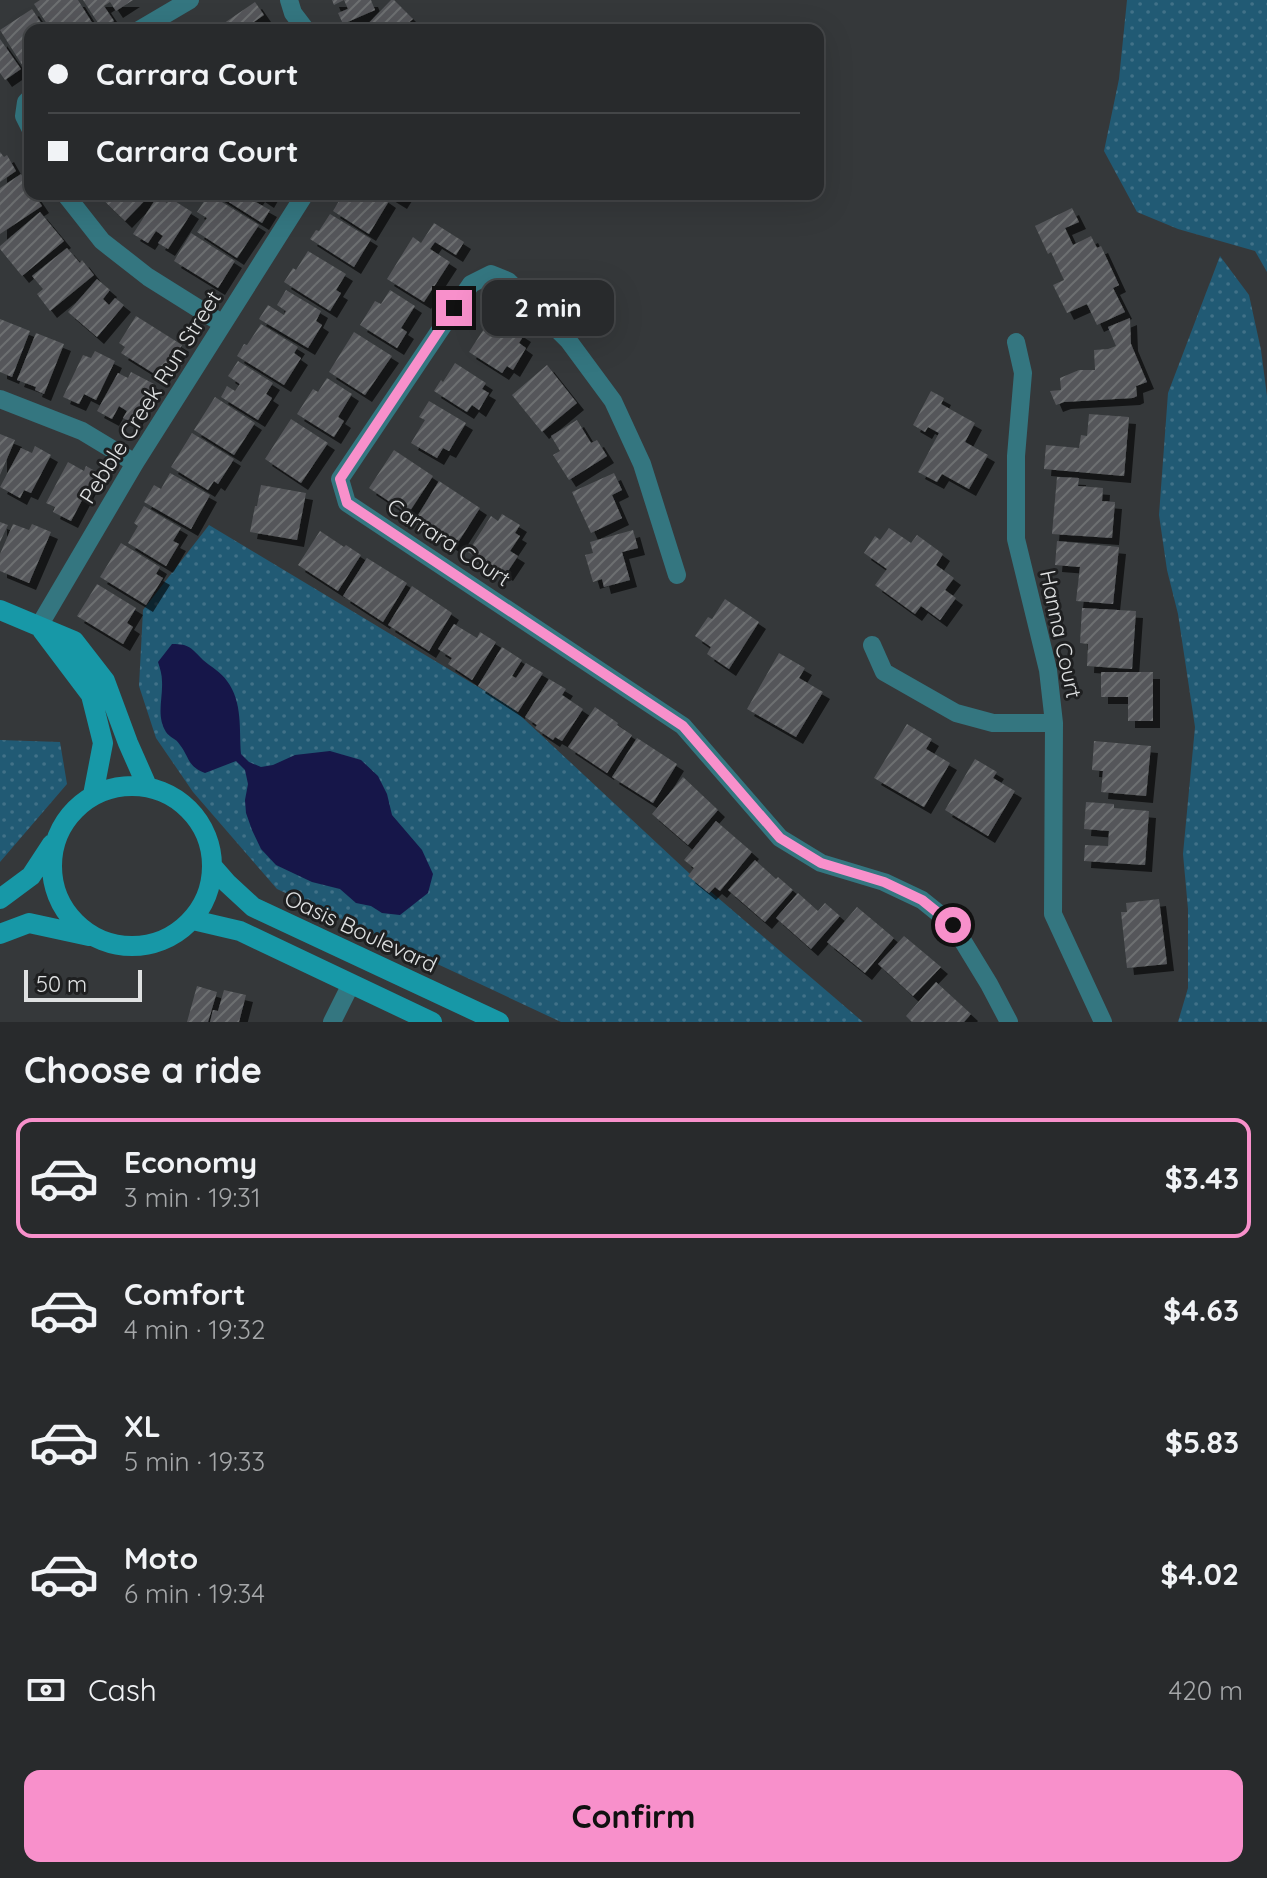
<!DOCTYPE html>
<html lang="en">
<head>
<meta charset="utf-8">
<style>
  :root { --surface:#282a2c; --page:#343638; --text:#f1f3f6; --muted:#a5a7a9; --line:#444648; --accent:#f890cb }
  body { margin:0; font-family:Quicksand,sans-serif; background:var(--page); color:var(--text); height:100vh; display:flex; flex-direction:column; font-size:30px; white-space:nowrap }
  * { box-sizing:border-box; margin:0 }
  p { font-size:26px; color:var(--muted) }
  .icon { flex:none; width:44px; height:44px; fill:none; stroke:currentColor; stroke-width:2; stroke-linecap:round; stroke-linejoin:round }
  .map { position:relative; height:1022px; overflow:hidden }
  .side { display:flex; flex-direction:column; background:var(--surface); flex:1 }
  .side>* { flex:none }
  .guide { position:absolute; left:24px; top:24px; width:800px; height:176px; border-radius:16px; box-shadow:0 8px 32px #0002,0 0 0 2px var(--line); display:grid; align-content:center; height:176px; padding:0 24px; background:var(--surface) }
  .scale { position:absolute; left:24px; bottom:20px; width:118px; box-sizing:border-box; padding-left:8px; border:4px solid #dfe1e2; border-top:0; font-size:22px; line-height:28px; white-space:nowrap; color:#dfe1e2; -webkit-text-stroke:6px #1e1f20; paint-order:stroke }
  .end { position:absolute; width:36px; height:36px; margin:-18px; border:10px solid #f890cb; background:#111; box-shadow:0 0 0 4px #111 }
  .from { border-radius:50% }
  .bubble { position:absolute; height:56px; border-radius:16px; background:var(--surface); box-shadow:0 8px 32px #0002,0 0 0 2px var(--line); font-size:26px; font-weight:700; line-height:56px; text-align:center }
  .guide b { display:flex; align-items:center; gap:28px; height:76px; font-size:30px }
  .guide b+b { border-top:2px solid var(--line) }
  .guide i { width:20px; height:20px; background:var(--text) }
  ul { padding:0; list-style:none }
  li { display:flex; align-items:center; gap:24px; height:120px; margin:0 16px 12px; padding:0 8px; border:4px solid transparent; border-radius:16px }
  li div { flex:1 }
  li b { display:block; font-size:30px }
  li em { font-style:normal; font-weight:700 }
  li.current { border-color:var(--accent) }
  li>.icon { width:72px; height:72px; stroke-width:1.5 }
  h2 { padding:0 24px; font-size:36px; line-height:96px }
  .pay { display:flex; align-items:center; gap:20px; height:88px; padding:0 24px; font-size:30px }
  .pay p { margin-inline-start:auto }
  .action { display:flex; gap:16px; margin-top:auto; padding:16px 24px }
  .action a { flex:1; height:92px; border-radius:16px; background:var(--accent); color:#111; font-size:32px; font-weight:700; line-height:92px; text-align:center }
  .map>svg:first-child { display:block }
</style>
</head>
<body>
<div class="map">
<svg width="1267" height="1022" viewBox="0 0 1267 1022">
  <defs>
    <pattern id="grass-dots" width="8" height="8" patternUnits="userSpaceOnUse" patternTransform="scale(2)"><rect width="8" height="8" fill="#215a74"/><path d="M2 2h.1M6 6h.1" fill="none" stroke="#417188" stroke-width="1.8" stroke-linecap="round"/></pattern>
    <pattern id="building-hatch" width="6" height="6" patternUnits="userSpaceOnUse" patternTransform="scale(2)"><rect width="6" height="6" fill="#55575a"/><path d="M-1 1l2-2M0 6l6-6M5 7l2-2" fill="none" stroke="#6d6f71"/></pattern>
    <filter id="shadow"><feDropShadow dx="7" dy="7" stdDeviation="0" flood-color="#0009"/></filter>
  </defs>
  <rect width="100%" height="100%" fill="#35383a"/>
  <path fill="url(#grass-dots)" d="M1127,0H1267V272L1255,251L1178,229L1137,212L1104,151L1119,79Z
    M1220,256L1249,295L1261,350L1267,396V1022H1178L1188,988V909L1183,854L1195,727L1178,614L1167,570L1159,515L1168,393Z
    M209,525L510,706L689,873L863,1022H561L277,889L193,792L156,738L139,686L143,610Z
    M0,740L60,742L67,784L0,862Z"/>
  <path fill="#161649" d="M172,644C190,644 191,648 203,660C211,667 221,672 227,681C243,702 239,730 241,754L249,762L261,767L273,765L295,755L330,751L361,760L378,776L387,794L392,815L422,850L433,874L428,893L400,915L382,913L371,906L356,903L340,889L312,882L276,865L261,849L252,830L246,813L245,800L248,784L245,770L236,761L205,773C187,766 190,758 180,745C176,738 170,738 166,732C156,716 163,699 162,681C162,675 160,668 158,662Z"/>
  <path fill="url(#building-hatch)" filter="url(#shadow)" d="M40,0H78L93,24L84,30H51L34,4Z
    M83,0H133L116,11L110,2L104,6L114,21L102,29Z
    M332,0H371L375,10L343,24L338,13L348,9L344,0L334,5Z
    M391,0H394L413,19L408,23L415,30H362Z
    M255,2L264,15L248,26L250,30H214Z
    M32,9L46,30H30V68L26,71L0,30Z
    M0,39L21,69L5,80L0,73Z
    M0,152L4,157L7,155L16,171L0,182Z
    M21,174L30,188V194H34L42,206L0,234V188Z
    M97,194H151L125,221Z
    M209,194L259,225L237,258L197,232L207,218L197,212Z
    M216,194H271L267,201L258,195L254,201L270,210L262,223Z
    M356,194H379L389,201L369,234L333,211L342,196L351,202Z
    M387,194H405L400,202Z
    M157,197L167,203L170,198L192,212L168,249L158,243L163,236L156,231L148,243L133,234Z
    M1072,208L1079,222L1065,228L1073,245L1091,236L1097,248L1101,246L1119,285L1113,288L1125,312L1097,325L1087,304L1067,313L1053,285L1064,280L1051,252L1048,254L1035,226Z
    M40,212L64,241L22,276L0,249V246Z
    M330,214L371,239L354,267L310,239L316,230L319,231Z
    M434,223L464,242L456,255L435,242L430,249L450,262L424,302L387,279L413,237L421,243Z
    M191,233L235,261L218,288L174,261Z
    M67,248L80,263L82,260L94,275L50,311L37,294L43,289L32,276Z
    M308,251L346,274L336,290L341,293L330,311L284,282L293,268L296,270Z
    M97,279L110,290L103,299L109,305L115,298L124,305L97,337L68,312Z
    M286,290L321,311L316,321L322,325L308,348L259,319L268,305L284,315L286,311L277,305Z
    M390,290L415,306L401,328L407,332L397,348L360,325L375,301L381,304Z
    M493,315L524,335L519,343L526,348L513,370L507,366L502,373L469,352Z
    M136,316L182,345L161,378L121,353L125,347L119,343Z
    M1130,318L1131,344L1147,382L1136,386L1137,396L1133,398L1064,402L1056,405L1050,391L1061,390L1060,378L1079,370H1095L1094,350L1108,349L1116,346L1108,327Z
    M0,319L30,331L12,377L0,372Z
    M261,324L298,347L294,353L301,358L284,385L237,356L244,344L247,345Z
    M354,332L392,356L365,395L329,372Z
    M36,333L64,344L44,394L35,390L36,387L17,380Z
    M95,351L115,361L96,400L84,394L79,404L63,397L83,355L91,358Z
    M238,361L273,383L266,394L272,398L258,420L221,397L227,386L235,391L240,384L228,376Z
    M455,363L486,383L482,389L489,393L479,410L472,405L467,412L434,391L441,380L443,382Z
    M547,365L577,403L542,432L512,395Z
    M131,372L154,384L133,423L123,418L127,411L119,406L112,419L97,411L118,373L128,378Z
    M327,378L352,394L338,417L344,421L334,437L297,414L313,389L318,392Z
    M931,391L944,398L941,404L975,423L965,442L988,455L969,489L942,474L937,482L918,472L939,433L928,427L925,432L913,425Z
    M215,397L255,423L234,455L194,430Z
    M429,401L466,423L449,451L443,448L437,458L411,443L425,420L419,417Z
    M1089,414L1129,417L1124,476L1044,469L1046,445L1079,448L1081,435L1087,436Z
    M291,419L328,443L301,483L265,459Z
    M577,420L591,443L597,440L607,456L569,480L553,455L560,451L551,436Z
    M192,433L234,459L218,484L214,481L208,490L171,467Z
    M0,434L15,440L0,475Z
    M35,446L51,455L31,493L24,490L20,498L0,487L21,448L32,453Z
    M394,450L433,476L408,514L369,488Z
    M68,462L84,471L86,466L97,472L71,521L53,512L55,507L46,503Z
    M170,473L210,495L191,529L144,502L154,485L161,489Z
    M614,473L622,490L612,495L622,518L591,533L572,492Z
    M1057,477L1079,478L1078,486L1103,488L1102,501L1115,502L1112,538L1052,534Z
    M439,481L480,508L455,547L415,520Z
    M261,485L306,493L297,540L250,532L255,506H257Z
    M144,506L181,528L173,541L179,544L166,566L128,543L138,526L134,523Z
    M502,514L520,525L515,533L520,536L510,551L518,556L506,574L478,556L477,558L468,552L491,516L498,521Z
    M0,522L8,525L0,542Z
    M13,524L29,530L32,524L51,532L29,583L0,571V554Z
    M889,528L911,543L917,535L943,554L936,565L954,578L945,590L956,598L940,620L921,606L915,614L875,585L887,569L864,553L875,536L880,540Z
    M633,530L638,548L622,552L630,580L604,587L602,579L593,582L585,555L593,553L590,542Z
    M320,531L344,547L346,545L361,555L338,591L298,565Z
    M1057,541L1119,547L1113,604L1076,601L1080,567L1055,565Z
    M121,543L160,567L156,574L163,578L146,605L100,577Z
    M367,558L407,583L383,622L343,596Z
    M97,584L136,608L127,623L133,627L123,644L77,616Z
    M412,586L452,613L429,651L388,625Z
    M725,599L759,622L729,669L707,654L711,647L695,636L708,617L712,619Z
    M1082,608L1136,611L1132,669L1087,666L1088,644L1080,643Z
    M454,624L477,638L480,632L496,642L472,680L448,664L452,658L438,649Z
    M502,647L522,660L512,676L516,678L526,663L543,673L518,712L478,686Z
    M779,653L805,668L799,678L823,692L796,737L747,709Z
    M1101,672H1153V721H1128V697H1101Z
    M549,679L566,689L562,695L583,709L562,741L555,737L553,740L535,728L537,725L525,717Z
    M595,707L618,723L617,725L632,735L607,773L568,747Z
    M907,724L932,739L926,749L950,763L924,807L874,778Z
    M637,738L677,764L653,803L612,777Z
    M1094,741L1151,746L1146,796L1101,792L1103,771L1092,770Z
    M975,759L997,772L993,778L1015,791L988,836L945,810Z
    M683,777L718,810L688,845L652,814Z
    M1086,802L1114,804V808L1149,811L1145,865L1084,861L1085,845L1108,846L1109,831L1084,829Z
    M716,821L752,852L720,891L715,887L709,893L688,876L694,868L684,860Z
    M755,860L776,879L778,877L793,890L765,922L728,890Z
    M798,893L818,911L825,903L840,916L811,949L776,918Z
    M1159,899L1167,964L1127,968L1121,912H1127L1126,903Z
    M857,907L894,938L865,973L827,942Z
    M904,936L941,967L913,996L878,964Z
    M936,982L971,1014L964,1022H912L906,1016Z
    M197,986L217,992L208,1022H187Z
    M224,990L246,995L239,1022H210L213,1010L218,1011Z"/>
  <g fill="none" stroke-linecap="round" stroke-linejoin="round">
    <path stroke="#347680" stroke-width="18" d="M289,0L293,13L306,30
      M139,30L190,0
      M30,98L26,102L24,116L30,128
      M65,194L102,241L148,277L223,324
      M1016,342L1023,373L1016,456V539L1048,670L1054,723L1053,914L1103,1022
      M0,399L82,431L135,463
      M677,575L642,464L613,401L568,340L508,281L491,274L471,284L340,479L347,503L683,726L780,838L821,863L884,882L922,900L953,925L989,984L1009,1022
      M39,626L135,463L305,194
      M872,645L884,672L956,713L993,723H1054
      M332,1022L351,984"/>
    <path stroke="#1798a7" stroke-width="20" d="M0,610L74,641L105,681L128,743L147,786
      M42,630L91,695L103,743L93,795
      M52 866a80 80 0 1 1 160 0a80 80 0 1 1-160 0Z
      M213,867L227,883L253,907L499,1022
      M0,899L31,876L52,844
      M193,920L240,931L432,1022
      M0,934L29,923L89,936"/>
  </g>
  <g fill="none" stroke-linecap="round" stroke-linejoin="round">
    <path stroke="#f890cb" stroke-width="10" d="M454,308L340,479L347,503L683,726L780,838L821,863L884,882L922,900L953,925"/>
  </g>
  <g text-anchor="middle" dominant-baseline="central" stroke-width="6" stroke-linejoin="round" paint-order="stroke">
    <g font-size="22" fill="#dfe1e2" stroke="#1e1f20">
      <text transform="translate(150 397) rotate(-58)">Pebble Creek Run Street</text>
      <text transform="translate(449 542) rotate(33)">Carrara Court</text>
      <text transform="translate(1061 634) rotate(78)">Hanna Court</text>
      <text transform="translate(361 931) rotate(25)">Oasis Boulevard</text>
    </g>
  </g>
</svg>
<div class="scale">50 m</div>
<i class="end from" style="left:953px;top:925px"></i>
<i class="end" style="left:454px;top:308px"></i>
<div class="bubble" style="left:482px;top:280px;width:132px">2 min</div>
<div class="guide">
<b><i class="from"></i>Carrara Court</b>
<b><i></i>Carrara Court</b>
</div>
</div>
<section class="side">
<h2>Choose a ride</h2>
<ul>
<li class="current"><svg class="icon" aria-label="car" viewBox="0 0 24 24"><path d="M5 17H2v-5l4-1 3-4h7l3 4 3 1v5h-3M9 17h6M6 11h13"/><circle cx="7" cy="17" r="2"/><circle cx="17" cy="17" r="2"/></svg><div><b>Economy</b><p>3 min · 19:31</p></div><em>$3.43</em></li>
<li><svg class="icon" aria-label="car" viewBox="0 0 24 24"><path d="M5 17H2v-5l4-1 3-4h7l3 4 3 1v5h-3M9 17h6M6 11h13"/><circle cx="7" cy="17" r="2"/><circle cx="17" cy="17" r="2"/></svg><div><b>Comfort</b><p>4 min · 19:32</p></div><em>$4.63</em></li>
<li><svg class="icon" aria-label="car" viewBox="0 0 24 24"><path d="M5 17H2v-5l4-1 3-4h7l3 4 3 1v5h-3M9 17h6M6 11h13"/><circle cx="7" cy="17" r="2"/><circle cx="17" cy="17" r="2"/></svg><div><b>XL</b><p>5 min · 19:33</p></div><em>$5.83</em></li>
<li><svg class="icon" aria-label="car" viewBox="0 0 24 24"><path d="M5 17H2v-5l4-1 3-4h7l3 4 3 1v5h-3M9 17h6M6 11h13"/><circle cx="7" cy="17" r="2"/><circle cx="17" cy="17" r="2"/></svg><div><b>Moto</b><p>6 min · 19:34</p></div><em>$4.02</em></li>
</ul>
<div class="pay"><svg class="icon" aria-label="cash" viewBox="0 0 24 24"><path d="M3 7h18v10H3z"/><circle cx="12" cy="12" r="2"/></svg>Cash<p>420 m</p></div>
<div class="action"><a>Confirm</a></div>
</section>
</body>
</html>
